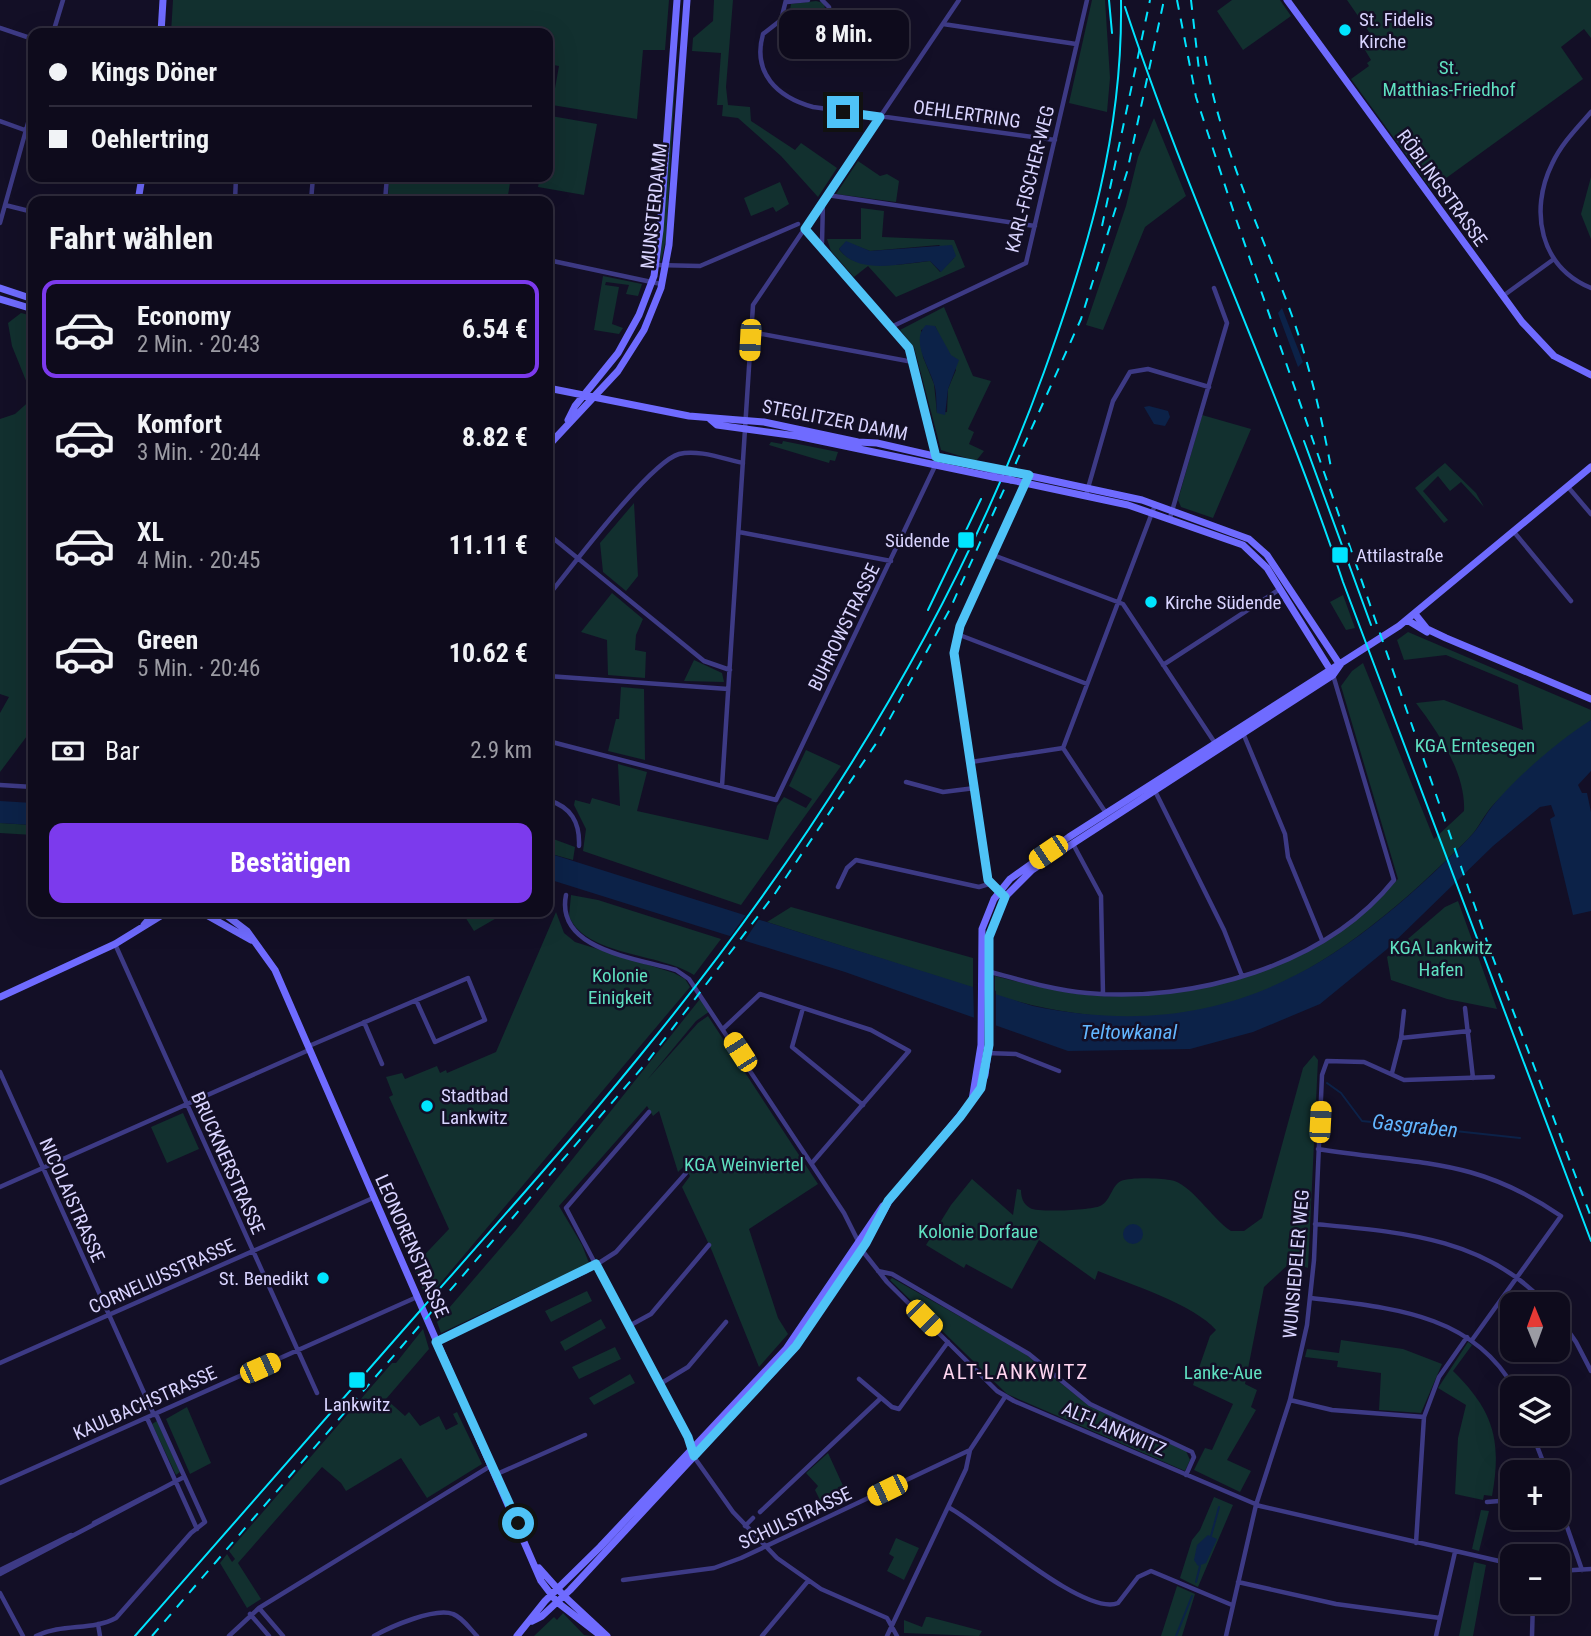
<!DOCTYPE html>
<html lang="de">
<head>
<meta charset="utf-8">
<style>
  :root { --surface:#0e0b1c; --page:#171425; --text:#f1f3f6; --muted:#9b9ba3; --line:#2e2b3b; --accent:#7c3aed }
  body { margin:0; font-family:"Roboto Condensed",sans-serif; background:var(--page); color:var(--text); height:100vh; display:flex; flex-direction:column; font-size:26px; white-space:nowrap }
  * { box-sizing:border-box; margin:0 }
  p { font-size:23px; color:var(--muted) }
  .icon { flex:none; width:38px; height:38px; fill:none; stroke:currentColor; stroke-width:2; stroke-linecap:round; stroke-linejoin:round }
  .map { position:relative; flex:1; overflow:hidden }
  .sheet { position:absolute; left:28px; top:196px; width:525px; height:721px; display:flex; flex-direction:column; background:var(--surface); border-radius:14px; box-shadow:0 7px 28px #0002,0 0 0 2px var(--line) }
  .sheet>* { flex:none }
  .guide { position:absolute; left:28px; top:28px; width:525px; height:154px; border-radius:14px; box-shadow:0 7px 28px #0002,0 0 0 2px var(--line); display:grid; align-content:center; height:154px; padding:0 21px; background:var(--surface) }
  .needle { width:46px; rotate:359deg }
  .fabs { position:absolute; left:1500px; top:1292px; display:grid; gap:14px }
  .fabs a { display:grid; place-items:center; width:70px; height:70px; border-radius:14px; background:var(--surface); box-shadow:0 7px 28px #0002,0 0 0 2px var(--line); font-size:35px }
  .end { position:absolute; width:32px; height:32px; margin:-16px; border:9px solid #4fc3f7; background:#111; box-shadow:0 0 0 4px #111 }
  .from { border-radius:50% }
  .bubble { position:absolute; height:49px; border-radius:14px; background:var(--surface); box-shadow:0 7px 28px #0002,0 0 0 2px var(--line); font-size:23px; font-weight:700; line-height:49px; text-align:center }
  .car { position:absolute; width:21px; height:42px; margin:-21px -10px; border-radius:9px; box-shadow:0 0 5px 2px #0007; background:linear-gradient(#f5c518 24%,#345 0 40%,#f5c518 0 76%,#345 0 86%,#f5c518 0) }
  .guide b { display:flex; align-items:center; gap:24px; height:66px; font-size:26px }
  .guide b+b { border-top:2px solid var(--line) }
  .guide i { width:18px; height:18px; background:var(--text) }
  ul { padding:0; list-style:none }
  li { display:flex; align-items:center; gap:21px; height:98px; margin:0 14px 10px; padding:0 7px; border:4px solid transparent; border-radius:14px }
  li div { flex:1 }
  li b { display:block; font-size:26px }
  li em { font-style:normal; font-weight:700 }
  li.on { border-color:var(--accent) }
  li>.icon { width:63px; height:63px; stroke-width:1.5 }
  h2 { padding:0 21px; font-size:32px; line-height:84px }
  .pay { display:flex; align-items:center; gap:18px; height:77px; padding:0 21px; font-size:26px }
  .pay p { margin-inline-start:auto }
  .action { display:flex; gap:14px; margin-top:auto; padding:14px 21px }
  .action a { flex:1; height:80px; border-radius:14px; background:var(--accent); color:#fff; font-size:28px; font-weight:700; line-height:80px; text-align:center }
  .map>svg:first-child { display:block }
</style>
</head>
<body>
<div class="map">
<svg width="1591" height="1636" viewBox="0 0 1591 1636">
  <rect width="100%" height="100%" fill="#130f26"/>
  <path fill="#12302f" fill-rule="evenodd" d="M173,0H669L665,50H643L637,119L552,105L559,66L548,64V33H171Z
    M714,0H733L726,87L728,105L750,107L751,121L795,150L801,143L837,168L818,197L781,156L738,118L722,116L723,105H717L721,53L692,51L693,38L713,21Z
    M1092,0H1105L1110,78L1107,112L1069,103Z
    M1232,0H1280L1291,16L1243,50L1217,11Z
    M1347,0H1591V38L1584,29L1561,47L1583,79L1431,189L1351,79L1369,66L1367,63L1371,60L1365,50L1376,42Z
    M816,1L824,3L827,20L820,28H810L789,15L791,4Z
    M676,66L666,239L661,262L660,261Z
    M551,116L597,124L584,195L538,187L540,177H548Z
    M1154,118L1186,196L1145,227L1103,330L1086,325L1126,206L1138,157Z
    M858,161L880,176L887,174L899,181L896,202L836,194Z
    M389,177H511L507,201H388Z
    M1591,177V239L1581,214Z
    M780,182L789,204L776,212L773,207L751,216L744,198Z
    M861,208L884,211L882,237L954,240L965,267L896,297L868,266L854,277L831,251L827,239H861ZM846,242L870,251L939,245L954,258L940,272L930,261C905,264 855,273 839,249Z
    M603,276L642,284L638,296L626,294L629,285L606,282L605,285L619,287L612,324L623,328L619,334L594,330Z
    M944,307L973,376L991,381L968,429L974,432L969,444L984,451L976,461L941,450L914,347L900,330ZM935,326L956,370L948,389L947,412L937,413L934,384L923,357L921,330Z
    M21,313L33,316L28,325L33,336V728L0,772V713L9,697L0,694V419L15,414L33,398L12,346L8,323Z
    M1202,415L1251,429L1213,518L1181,507L1178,500Z
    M783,441L838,452L835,461L830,460L829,463L769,445L771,442L782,444Z
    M1445,463L1476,493L1484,507L1461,482L1450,491L1438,476L1423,491L1448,520L1444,523L1415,488Z
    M634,503L638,576L626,591L603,572L600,543Z
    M612,593L643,619L636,635L635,650L646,652L645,678L608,675L607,640L581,632Z
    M1343,595L1355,628L1346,630L1330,602Z
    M1408,632L1591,710V720C1560,748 1523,773 1494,804C1484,814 1479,828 1469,838C1325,982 1203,1058 995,995V976C1030,985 1064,994 1100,996C1185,999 1277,975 1347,925C1365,912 1383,894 1398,879L1341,686L1352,671L1363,663L1434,839L1464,811C1466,773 1438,732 1416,703L1444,700L1523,730L1518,685L1446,655L1404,660L1397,640Z
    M694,660L722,673L724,682L684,681Z
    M621,687L644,689L645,760L608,751L616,719H619Z
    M806,750L841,766L741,905L583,851L586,829L574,805L575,800L590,804L592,798L620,806L618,764L647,772L637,811L768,840L777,806L784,797L806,808L812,799L789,786Z
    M0,823L33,825V835L0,833Z
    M548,837L575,847L573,860L548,853Z
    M571,895L598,900L721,939L694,975C661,953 585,956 569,916Z
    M1458,901L1497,1009L1447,999L1391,980L1387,957L1445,907Z
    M791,907L973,958V988L767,922Z
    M462,912H507L474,931Z
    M556,912L564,933L575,942L674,973L685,979L690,987L427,1299L413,1267L449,1229L389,1097L393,1095L386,1077L402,1073L405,1079L437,1066L440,1073L446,1070L447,1073L496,1052Z
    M700,999L710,1011L696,1021L647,1080L698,1023L708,1016L818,1184L749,1229L778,1318L788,1334L759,1367L712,1251L682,1187L690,1176L684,1166L678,1172L659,1111L653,1116L647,1106L559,1206L582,1245L589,1263L441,1333L437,1322L516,1230Z
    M1314,1055L1318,1060L1308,1268L1291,1262L1264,1287L1245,1384L1257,1390L1251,1407L1256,1410L1227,1460L1251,1471L1240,1492L1194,1470L1205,1448L1212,1450L1233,1404L1193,1385L1210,1336L1216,1330C1195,1305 1130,1284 1098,1271L1095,1280L1039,1240L1012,1289L966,1264L964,1268L926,1245L951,1205L972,1179L1013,1215L1017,1189L1021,1190C1021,1197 1023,1204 1030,1208C1038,1213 1092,1210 1100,1206C1111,1201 1111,1186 1121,1181C1131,1177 1158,1178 1170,1180C1190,1182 1212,1219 1231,1231H1244L1262,1218L1303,1068Z
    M183,1113L199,1149L167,1163L151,1127Z
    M892,1278L1024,1353L1089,1406L1186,1451L1190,1460L1185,1471L1007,1394L890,1280Z
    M587,1291L592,1301L551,1322L545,1311Z
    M601,1319L606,1328L565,1351L560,1342Z
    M423,1329L429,1349L386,1399L405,1416L409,1412L420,1426L439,1416L446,1430L458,1424L453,1414L457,1412L482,1464L427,1498L401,1458L346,1491L341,1483L322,1467L238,1563L261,1599L247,1608L220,1563L227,1554L232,1562L235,1559L229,1551L392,1363H396Z
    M1341,1340L1403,1349L1442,1364L1421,1413L1379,1410L1381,1373L1337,1367L1338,1361L1305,1357L1307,1349L1339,1353Z
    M1468,1342L1472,1345L1453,1371C1494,1411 1502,1441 1492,1496L1484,1495L1483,1500L1455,1494L1458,1438L1466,1405L1438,1388Z
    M615,1347L621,1359L579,1379L572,1367Z
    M630,1374L635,1383L594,1405L589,1398Z
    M187,1407L211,1463L190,1474L166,1419Z
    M157,1421L180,1472L176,1475L152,1424Z
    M828,1453L850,1501L826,1512L815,1490L818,1486L806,1473Z
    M1214,1497L1233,1505L1198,1587L1180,1578L1192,1540L1200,1530Z
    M1481,1510L1489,1511L1479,1551L1472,1549Z
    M896,1538L919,1548L904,1580L887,1571L894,1557L889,1554Z
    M1474,1562L1486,1565L1473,1636H1459Z
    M1177,1586L1195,1594L1182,1636H1161Z
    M563,1613L584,1635L591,1636H534L554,1617L557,1620Z
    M926,1617H929L982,1631L979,1636L904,1633V1620L922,1627Z"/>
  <path fill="#0c2248" d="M846,241L870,251L952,245L956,256L941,272L930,261C902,263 858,276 839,249Z
    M1282,308L1303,362L1298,367L1278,313Z
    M926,325L935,326L951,355L959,360L948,389L945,415L937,413C936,404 937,392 934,384C929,366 910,341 926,325Z
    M1149,406L1168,411L1170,417L1165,426L1154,424L1144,407Z
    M1591,720V771L1578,785L1582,793H1587L1591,812V911L1573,915L1550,819L1555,816L1551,805L1540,807L1493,846L1386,950L1320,1004L1253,1032L1190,1049L1068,1051L845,972L548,879V853L1033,1006C1224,1045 1341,968 1470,837C1480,827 1485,814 1495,803C1522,772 1557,742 1591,720Z
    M0,801L33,803V825L0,823Z
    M1123 1234a10 10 0 1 1 20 0a10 10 0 1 1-20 0Z
    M1208,1535L1217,1539L1206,1563L1198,1566L1194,1560L1197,1545Z"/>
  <path fill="#130f26" d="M748,912L761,916L743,943L729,938Z
    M973,984L996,991V1029L974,1021Z"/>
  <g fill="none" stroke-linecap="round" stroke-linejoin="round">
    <path stroke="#0c2248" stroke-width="2" d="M1327,1083L1341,1093L1362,1121L1520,1138
      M1211,1536L1219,1507
      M1196,1582L1200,1566
      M1176,1636L1192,1596"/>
    <path stroke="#3d3a85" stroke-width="4.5" d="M786,0L781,20L763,34C752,73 777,97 813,107L1055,140
      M787,2L808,0
      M784,15L811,32L821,31L830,19L829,7L822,0
      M943,24L1076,44
      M0,28L33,39
      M53,33L63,0
      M1591,112C1577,128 1561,144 1552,164C1529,211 1540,267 1591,288
      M0,121L33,133
      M827,195L1035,226
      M235,201L236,177
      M311,201L313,177
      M385,201L387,177
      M5,205L33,212
      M0,223L33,105
      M805,229L909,348L936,456
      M822,243L823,202
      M548,260L661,284
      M656,265L700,266L798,224
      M1503,296L1554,259
      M891,327L1026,263L1087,0
      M751,332L913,362
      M1568,487L1591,514
      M1086,495L1113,401L1130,372L1148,369L1209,387
      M1170,518L1227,323L1214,288
      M739,532L891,561
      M1514,532L1571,601
      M548,534L704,661L730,670
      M993,555L1123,604L1215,743
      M548,596C571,568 650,462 679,454C698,449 724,459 743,463
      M957,634L1087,684
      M1163,665L1280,589
      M548,676L728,689
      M1243,733L1285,834L1288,857L1322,940
      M548,741L776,800L936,464
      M1063,748L1155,505
      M1063,748L1106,813
      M971,762L1063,748
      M906,782L943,792L975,788
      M0,785L33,787
      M722,786L753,305L959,0
      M1155,791L1224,930L1242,976
      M548,800C571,807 580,822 579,846
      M1073,844L1101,896L1103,994
      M838,887L847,868L856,860L979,887L989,884
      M998,892L988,880L954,653L960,626L1026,483
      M566,895C555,950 637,958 676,970L689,979L844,1213L858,1241
      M115,944L317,1393
      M987,971C1021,980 1053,990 1087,993C1193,1003 1325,966 1394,880L1333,675
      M803,1008L792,1047L863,1105
      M1465,1008L1473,1078
      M364,1022L382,1064
      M724,1028L760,994L871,1030L909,1051L812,1163
      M1401,1038L1404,1011
      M309,1046L468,978L485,1020L435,1042L416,1000
      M986,1053L1016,1054L1059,1071
      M0,1072L154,1415
      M1392,1073L1401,1038L1469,1031
      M649,1112L566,1208L692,1448
      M1318,1149C1416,1165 1474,1156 1561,1216L1472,1340
      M0,1187L309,1050
      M1315,1224C1399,1232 1485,1237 1546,1304
      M861,1249L887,1282L997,1391L1014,1401L1260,1506L1512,1564
      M878,1271L892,1274L1029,1354L1090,1404L1192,1452L1194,1457L1186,1475
      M1311,1298C1388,1308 1471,1312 1514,1388
      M1558,1316L1576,1342L1591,1371
      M629,1326L651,1314L709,1245
      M436,1341L585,1272L616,1252L686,1173
      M0,1363L373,1198
      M859,1379L892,1407L899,1409L948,1342
      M660,1384L688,1367L726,1322
      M1290,1400L1332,1410L1424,1417
      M147,1418L197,1529
      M1532,1433L1547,1472
      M694,1457L733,1512L777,1558L821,1589L887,1618L897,1636
      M497,1474L585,1435
      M0,1483L417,1297
      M1558,1501L1582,1570
      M1487,1502L1512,1500
      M948,1507C982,1525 1084,1617 1118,1603L1138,1577L1151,1571L1232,1605
      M760,1512L881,1398
      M94,1523L150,1494
      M745,1526L753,1518
      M1416,1543L1424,1417L1439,1377L1467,1337
      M0,1570L71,1535
      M1558,1571L1591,1569
      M0,1574L184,1477
      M623,1580L714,1568L741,1558L970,1450
      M1238,1582L1336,1604L1440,1618
      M0,1593L23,1636
      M259,1608L283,1636
      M250,1614L269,1636
      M98,1624L100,1636
      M36,1636C63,1623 92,1631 116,1618L191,1533L205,1522L156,1414
      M229,1636L259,1608L492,1465
      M374,1636C390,1627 435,1607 453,1614C462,1617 470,1629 477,1636
      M762,1636L808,1581
      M887,1636L966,1469L970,1450L1005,1397
      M1226,1636L1256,1505L1290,1400L1307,1325L1314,1260L1322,1075L1327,1061L1364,1062L1404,1080L1493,1077
      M1436,1636L1455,1552
      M1532,1636L1533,1601"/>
    <path stroke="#6f6bff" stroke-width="7" d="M1287,0L1522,322L1554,356L1591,375
      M161,33L163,0
      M138,201L142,177
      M0,288L33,299
      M0,299L33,309
      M548,388L689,416L764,422L858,442L877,443L995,470
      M710,419L717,425L797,436L993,477
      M568,420L575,406L618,353L639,315L654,276L660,230L677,0
      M548,446L618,371L644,330L661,288L669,245L687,0
      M1026,475L1142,500L1249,539L1267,555L1340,665
      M1011,480L1128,505L1243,545L1267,568L1331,671
      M1415,614L1427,629L1446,638L1591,699
      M1407,620L1427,632
      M201,912L251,940
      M222,912L247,931L275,970L541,1581L557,1602L601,1636
      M144,925L155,912
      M0,997L115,944L167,912
      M972,1100L981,1045L982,929L994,899L1010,879L1069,837L1399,626L1591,467
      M539,1568L564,1596L607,1636
      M532,1621L542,1616L570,1590L793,1350L866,1243L889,1201L976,1096L985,1075L989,1045V937L1005,897L1032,870L1333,675L1340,665
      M517,1636L545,1601L600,1547L786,1349L883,1206"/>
    <path stroke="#00e5ff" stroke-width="2" d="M1109,0L1112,33
      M1125,7C1189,201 1278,387 1343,582L1591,1241
      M1304,441L1371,625
      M928,610L981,499
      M135,1636C230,1528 324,1419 419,1312C495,1226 571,1141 643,1052C811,847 954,621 1044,372C1089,247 1123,134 1121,0"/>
    <path stroke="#00e5ff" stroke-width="2" stroke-dasharray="10 9" stroke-linecap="butt" d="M1177,0L1196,97L1235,216L1490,950L1591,1217
      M1191,0L1199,70
      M1205,56C1220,146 1260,228 1291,313C1310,366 1322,419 1332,473
      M1102,226L1150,0
      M152,1636L647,1062L774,895L877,742L950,609L1081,319L1127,172L1164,0"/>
    <path stroke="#6f6bff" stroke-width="7" d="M995,470L1026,475
      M993,477L1011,480"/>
  </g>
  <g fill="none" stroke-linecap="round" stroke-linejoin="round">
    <path stroke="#4fc3f7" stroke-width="9" d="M518,1523L436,1342L596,1264L688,1437L694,1456L796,1346L866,1243L888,1201L960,1117L981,1088L989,1045V937L1005,897L988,880L954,653L960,626L1029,475L936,457L909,348L805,229L880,117L843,112"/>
  </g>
  <g fill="#00e5ff" stroke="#130f26" stroke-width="2.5">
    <circle cx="1345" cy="30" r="7"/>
    <rect x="957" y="531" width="18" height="18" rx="3.5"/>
    <rect x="1331" y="546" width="18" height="18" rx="3.5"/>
    <circle cx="1151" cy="602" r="7"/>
    <circle cx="427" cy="1106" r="7"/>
    <circle cx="323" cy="1278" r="7"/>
    <rect x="348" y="1371" width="18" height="18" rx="3.5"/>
  </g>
  <g text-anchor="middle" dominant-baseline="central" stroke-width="5" stroke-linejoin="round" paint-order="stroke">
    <g font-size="19" fill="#d9d4ff" stroke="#130f26" text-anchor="start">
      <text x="1359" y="19">St. Fidelis<tspan x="1359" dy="22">Kirche</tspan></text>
      <text x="950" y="540" text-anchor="end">Südende</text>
      <text x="1356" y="555">Attilastraße</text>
      <text x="1165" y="602">Kirche Südende</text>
      <text x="441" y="1095">Stadtbad<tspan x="441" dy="22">Lankwitz</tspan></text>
      <text x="309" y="1278" text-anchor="end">St. Benedikt</text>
      <text x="357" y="1404" text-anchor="middle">Lankwitz</text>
    </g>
    <g font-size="19" fill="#5fe0c0" stroke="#130f26">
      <text x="1449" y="67">St.<tspan x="1449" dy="22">Matthias-Friedhof</tspan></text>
      <text x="1475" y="745">KGA Erntesegen</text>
      <text x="1441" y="947">KGA Lankwitz<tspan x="1441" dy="22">Hafen</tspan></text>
      <text x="620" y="975">Kolonie<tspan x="620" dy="22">Einigkeit</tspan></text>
      <text x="744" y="1164">KGA Weinviertel</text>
      <text x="978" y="1231">Kolonie Dorfaue</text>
      <text x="1223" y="1372">Lanke-Aue</text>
    </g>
    <g font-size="19" fill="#d9d4ff" stroke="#130f26">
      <text transform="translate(967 114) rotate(8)">OEHLERTRING</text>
      <text transform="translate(1030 179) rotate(-76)">KARL-FISCHER-WEG</text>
      <text transform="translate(1442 188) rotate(54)">RÖBLINGSTRASSE</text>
      <text transform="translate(654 206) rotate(-84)">MUNSTERDAMM</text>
      <text transform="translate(835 420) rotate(11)">STEGLITZER DAMM</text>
      <text transform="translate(844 627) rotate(-64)">BUHROWSTRASSE</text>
      <text transform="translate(228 1163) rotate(66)">BRUCKNERSTRASSE</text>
      <text transform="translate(72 1200) rotate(66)">NICOLAISTRASSE</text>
      <text transform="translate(412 1246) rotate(66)">LEONORENSTRASSE</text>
      <text transform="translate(1296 1264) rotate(-85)">WUNSIEDELER WEG</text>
      <text transform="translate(162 1276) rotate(-24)">CORNELIUSSTRASSE</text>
      <text transform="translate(145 1403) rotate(-24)">KAULBACHSTRASSE</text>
      <text transform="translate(1114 1429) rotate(23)">ALT-LANKWITZ</text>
      <text transform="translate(795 1518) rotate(-25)">SCHULSTRASSE</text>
    </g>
    <g font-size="21" font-style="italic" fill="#62b6ff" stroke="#130f26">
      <text x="1129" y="1032">Teltowkanal</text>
      <text transform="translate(1415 1126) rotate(6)">Gasgraben</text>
    </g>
    <g font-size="21" letter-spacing="2" fill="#ffd6f0" stroke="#130f26">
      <text x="1016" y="1372">ALT-LANKWITZ</text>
    </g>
  </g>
</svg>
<div class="fabs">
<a><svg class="needle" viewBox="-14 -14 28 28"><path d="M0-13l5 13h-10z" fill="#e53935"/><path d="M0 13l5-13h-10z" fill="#9b9ba3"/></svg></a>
<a><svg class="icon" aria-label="layers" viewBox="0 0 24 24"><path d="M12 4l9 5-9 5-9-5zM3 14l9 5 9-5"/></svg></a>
<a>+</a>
<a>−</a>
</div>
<i class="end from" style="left:518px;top:1523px"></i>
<i class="end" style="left:843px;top:112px"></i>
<div class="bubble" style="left:779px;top:10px;width:130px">8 Min.</div>
<i class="car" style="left:750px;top:340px;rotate:183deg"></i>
<i class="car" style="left:1048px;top:852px;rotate:236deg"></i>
<i class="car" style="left:740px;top:1052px;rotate:327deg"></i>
<i class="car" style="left:1320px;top:1122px;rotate:3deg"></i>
<i class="car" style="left:924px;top:1318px;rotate:135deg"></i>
<i class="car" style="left:260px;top:1368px;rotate:66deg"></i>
<i class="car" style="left:887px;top:1490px;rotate:244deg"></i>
<div class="guide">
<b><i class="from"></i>Kings Döner</b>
<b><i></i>Oehlertring</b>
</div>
<section class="sheet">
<h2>Fahrt wählen</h2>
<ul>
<li class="on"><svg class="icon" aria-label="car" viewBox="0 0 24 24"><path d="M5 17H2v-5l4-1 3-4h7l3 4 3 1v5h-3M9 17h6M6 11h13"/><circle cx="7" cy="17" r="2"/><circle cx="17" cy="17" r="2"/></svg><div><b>Economy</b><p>2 Min. · 20:43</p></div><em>6.54 €</em></li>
<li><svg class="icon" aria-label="car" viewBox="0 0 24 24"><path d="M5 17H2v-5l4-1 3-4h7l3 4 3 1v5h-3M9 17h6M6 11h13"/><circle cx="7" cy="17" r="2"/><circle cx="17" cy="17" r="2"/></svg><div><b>Komfort</b><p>3 Min. · 20:44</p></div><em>8.82 €</em></li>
<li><svg class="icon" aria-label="car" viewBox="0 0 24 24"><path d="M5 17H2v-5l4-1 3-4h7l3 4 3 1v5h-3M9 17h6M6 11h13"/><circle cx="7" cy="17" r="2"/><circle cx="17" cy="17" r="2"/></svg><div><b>XL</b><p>4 Min. · 20:45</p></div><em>11.11 €</em></li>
<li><svg class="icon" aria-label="car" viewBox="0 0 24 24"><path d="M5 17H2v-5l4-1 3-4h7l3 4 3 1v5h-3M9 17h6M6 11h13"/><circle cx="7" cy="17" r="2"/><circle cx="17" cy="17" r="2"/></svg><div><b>Green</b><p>5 Min. · 20:46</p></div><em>10.62 €</em></li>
</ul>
<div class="pay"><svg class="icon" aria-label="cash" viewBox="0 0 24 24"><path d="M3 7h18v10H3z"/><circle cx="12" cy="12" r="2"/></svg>Bar<p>2.9 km</p></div>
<div class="action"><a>Bestätigen</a></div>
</section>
</div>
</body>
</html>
